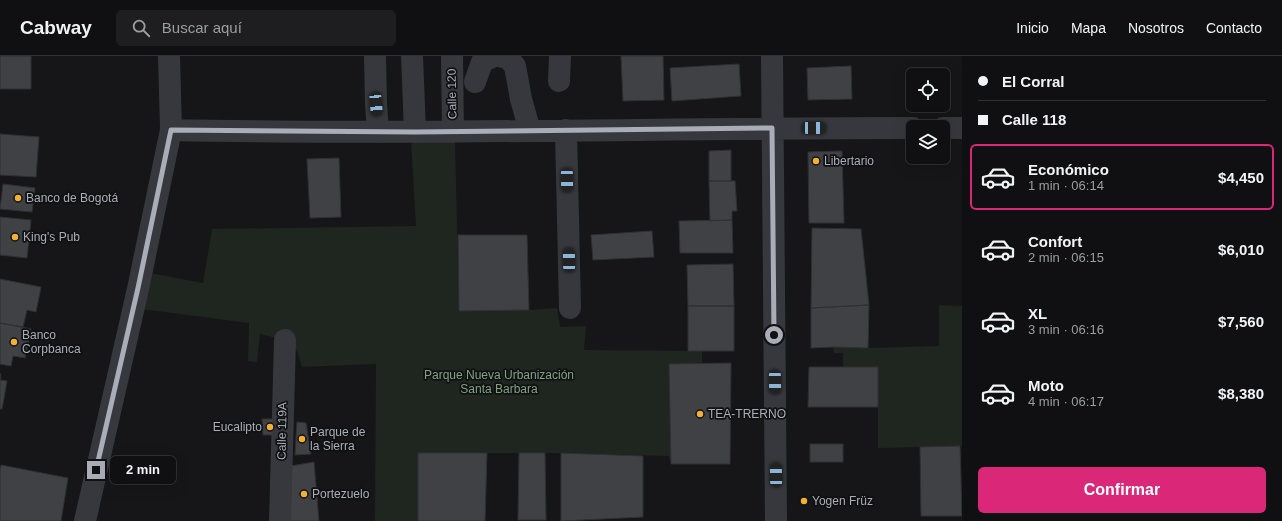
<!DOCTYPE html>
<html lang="es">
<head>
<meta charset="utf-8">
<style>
  :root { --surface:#101012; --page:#1e1e20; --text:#f1f3f6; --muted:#9c9d9f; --line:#303032; --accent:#db2777 }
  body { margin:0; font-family:Arial,sans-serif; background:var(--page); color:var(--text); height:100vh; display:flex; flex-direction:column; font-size:15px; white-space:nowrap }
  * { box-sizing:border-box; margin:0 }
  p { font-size:13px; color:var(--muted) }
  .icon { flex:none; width:22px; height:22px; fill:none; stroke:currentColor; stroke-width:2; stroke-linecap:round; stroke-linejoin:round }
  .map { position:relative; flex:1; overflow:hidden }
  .drawer { display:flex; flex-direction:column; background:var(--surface); width:320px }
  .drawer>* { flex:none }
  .hud { display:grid; align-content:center; height:88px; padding:0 16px; background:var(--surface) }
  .tools { position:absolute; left:906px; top:12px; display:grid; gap:8px }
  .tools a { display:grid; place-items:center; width:44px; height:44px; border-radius:6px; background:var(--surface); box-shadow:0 4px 16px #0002,0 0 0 1px var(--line); font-size:20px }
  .end { position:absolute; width:18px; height:18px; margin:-9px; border:5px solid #a8adb8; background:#111; box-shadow:0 0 0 2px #111 }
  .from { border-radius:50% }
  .bubble { position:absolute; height:28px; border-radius:6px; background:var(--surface); box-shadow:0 4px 16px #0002,0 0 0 1px var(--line); font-size:13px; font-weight:700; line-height:28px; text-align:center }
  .car { position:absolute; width:12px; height:24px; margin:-12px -6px; border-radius:5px; box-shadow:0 0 3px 1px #0007; background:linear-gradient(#222 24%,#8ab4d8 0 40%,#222 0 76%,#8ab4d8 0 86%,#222 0) }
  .hud b { display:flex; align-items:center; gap:14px; height:38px; font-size:15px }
  .hud b+b { border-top:1px solid var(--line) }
  .hud i { width:10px; height:10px; background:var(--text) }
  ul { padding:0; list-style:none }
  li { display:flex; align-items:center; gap:12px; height:66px; margin:0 8px 6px; padding:0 8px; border:2px solid transparent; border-radius:6px }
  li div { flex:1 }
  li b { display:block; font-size:15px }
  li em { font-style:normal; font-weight:700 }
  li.selected { border-color:var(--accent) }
  li>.icon { width:36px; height:36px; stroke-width:1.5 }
  .button { display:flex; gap:8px; margin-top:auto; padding:8px 16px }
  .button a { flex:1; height:46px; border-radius:6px; background:var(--accent); color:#fff; font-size:16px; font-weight:700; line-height:46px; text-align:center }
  header { display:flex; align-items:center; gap:24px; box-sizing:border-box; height:56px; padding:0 20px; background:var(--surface); border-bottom:1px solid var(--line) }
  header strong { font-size:19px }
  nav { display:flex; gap:22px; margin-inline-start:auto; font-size:14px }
  .search { width:280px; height:36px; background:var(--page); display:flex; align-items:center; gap:10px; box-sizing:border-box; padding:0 14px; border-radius:6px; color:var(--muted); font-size:15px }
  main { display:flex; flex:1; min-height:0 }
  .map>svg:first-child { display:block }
</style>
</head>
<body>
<header>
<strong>Cabway</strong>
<div class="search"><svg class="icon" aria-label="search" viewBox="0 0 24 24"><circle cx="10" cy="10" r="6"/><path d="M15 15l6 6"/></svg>Buscar aquí</div>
<nav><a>Inicio</a><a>Mapa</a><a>Nosotros</a><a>Contacto</a></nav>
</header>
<main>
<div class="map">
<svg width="962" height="465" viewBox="0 0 962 465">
  <rect width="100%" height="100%" fill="#161618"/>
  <path fill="#1e261f" d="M411,86H455L459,255L529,254L557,252L560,271L586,270L584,294L702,295V308H669L671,408L669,400L561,397H487L418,465H375L376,308L302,311L297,295L285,284L260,278L257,306L248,305L249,267L142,253L150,217L203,227L212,173L416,170Z
    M939,249L962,250V390L878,392V311H843V297H834L833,291L868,292L939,290Z"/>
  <path fill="#404145" stroke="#303034" d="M0,0H31V33H0Z
    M621,0H663L664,44L623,45Z
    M739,8L741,40L672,45L670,12Z
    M851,10L852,43L808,44L807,12Z
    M0,78L39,81L36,121L0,119Z
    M731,94V125H709V95Z
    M842,95L844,167H809L808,96Z
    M339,102L341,161L310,162L307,103Z
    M709,125H735L737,155H732V164L710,165Z
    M3,128L35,132L32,156L0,153Z
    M0,161L31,164L27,202L0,199Z
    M732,164L733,197H680L679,165Z
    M812,172L861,173L869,249L811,252Z
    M652,175L654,201L593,204L591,179Z
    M458,179H527L529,254L459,255Z
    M733,208L734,250H688L687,209Z
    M0,223L41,231L36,256L27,254L23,271L0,267Z
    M869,249L868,292L833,291L811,292V252Z
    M688,250H734V295H688Z
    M0,267L31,273L25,302L13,300L11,310L0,308Z
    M731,307L730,408H671L669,308Z
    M809,311H878V351H808Z
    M0,318H1L0,324L7,325L2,353H0Z
    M262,363H277V379H263Z
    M297,366L306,367L311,398L295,399Z
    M810,388H843V406H810Z
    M960,390L962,460H921L920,391Z
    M418,397H487L485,465H418Z
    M519,397H545L546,464H518Z
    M561,397L643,400V461L561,465Z
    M314,406L319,465H290L291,410Z
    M1,409L68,422L61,465H0V415Z"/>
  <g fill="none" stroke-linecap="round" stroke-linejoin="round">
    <path stroke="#37383d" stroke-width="22" d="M375,0L376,48L378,76
      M412,0L415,76
      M452,0L453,76
      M498,0L508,2L515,10L521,43L530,75
      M772,0L776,465
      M559,25L560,0
      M475,26L482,6L494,0
      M943,72H962
      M171,74C418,79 666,72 913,72
      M566,74L570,252
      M85,465L138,233L171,74L169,0
      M280,465L285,284"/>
  </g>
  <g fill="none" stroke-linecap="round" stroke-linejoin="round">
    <path stroke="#a8adb8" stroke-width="5" d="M96,414L138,232L171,74L415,76L772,72L774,279"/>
  </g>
  <g fill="#f2b134" stroke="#111113" stroke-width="1.5">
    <circle cx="816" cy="105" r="4"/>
    <circle cx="18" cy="142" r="4"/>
    <circle cx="15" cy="181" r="4"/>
    <circle cx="14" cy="286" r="4"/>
    <circle cx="700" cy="358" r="4"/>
    <circle cx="270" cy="371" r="4"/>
    <circle cx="302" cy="383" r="4"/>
    <circle cx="304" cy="438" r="4"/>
    <circle cx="804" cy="445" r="4"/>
  </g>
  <g text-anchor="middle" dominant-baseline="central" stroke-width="3.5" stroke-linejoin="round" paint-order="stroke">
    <g font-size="12" fill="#a8adb8" stroke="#111113">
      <text transform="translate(452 38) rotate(-91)">Calle 120</text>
      <text transform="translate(282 375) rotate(-89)">Calle 119A</text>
    </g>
    <g font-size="12" fill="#a8adb8" stroke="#111113" text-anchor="start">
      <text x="824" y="105">Libertario</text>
      <text x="26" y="142">Banco de Bogotá</text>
      <text x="23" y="181">King's Pub</text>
      <text x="22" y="279">Banco<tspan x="22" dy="14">Corpbanca</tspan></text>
      <text x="708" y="358">TEA-TRERNO</text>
      <text x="262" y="371" text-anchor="end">Eucalipto</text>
      <text x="310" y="376">Parque de<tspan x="310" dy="14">la Sierra</tspan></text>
      <text x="312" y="438">Portezuelo</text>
      <text x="812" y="445">Yogen Früz</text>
    </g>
    <g font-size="12" fill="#7fa381" stroke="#111113">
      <text x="499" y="319">Parque Nueva Urbanización<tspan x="499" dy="14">Santa Barbara</tspan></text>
    </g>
  </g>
</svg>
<div class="tools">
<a><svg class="icon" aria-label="locate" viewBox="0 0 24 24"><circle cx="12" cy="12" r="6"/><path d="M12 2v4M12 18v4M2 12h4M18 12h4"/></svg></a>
<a><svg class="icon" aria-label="layers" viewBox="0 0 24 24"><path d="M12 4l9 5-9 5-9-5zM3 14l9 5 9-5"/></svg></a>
</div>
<i class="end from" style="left:774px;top:279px"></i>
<i class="end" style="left:96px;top:414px"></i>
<div class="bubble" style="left:110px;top:400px;width:66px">2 min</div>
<i class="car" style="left:376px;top:48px;rotate:175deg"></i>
<i class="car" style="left:814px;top:72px;rotate:90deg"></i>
<i class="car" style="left:567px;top:124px;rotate:179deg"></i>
<i class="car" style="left:569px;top:204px;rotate:359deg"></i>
<i class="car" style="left:775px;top:326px;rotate:179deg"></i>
<i class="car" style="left:776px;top:419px;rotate:359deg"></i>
</div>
<section class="drawer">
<div class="hud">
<b><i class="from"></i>El Corral</b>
<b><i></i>Calle 118</b>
</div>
<ul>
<li class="selected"><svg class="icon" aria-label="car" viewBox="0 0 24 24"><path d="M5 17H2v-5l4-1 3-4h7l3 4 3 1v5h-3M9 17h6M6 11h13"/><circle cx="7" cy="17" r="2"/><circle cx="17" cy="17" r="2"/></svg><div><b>Económico</b><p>1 min · 06:14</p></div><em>$4,450</em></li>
<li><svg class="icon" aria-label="car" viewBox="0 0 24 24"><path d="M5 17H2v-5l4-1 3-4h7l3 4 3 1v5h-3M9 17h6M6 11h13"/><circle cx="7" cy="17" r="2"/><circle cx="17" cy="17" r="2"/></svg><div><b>Confort</b><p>2 min · 06:15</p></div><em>$6,010</em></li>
<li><svg class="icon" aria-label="car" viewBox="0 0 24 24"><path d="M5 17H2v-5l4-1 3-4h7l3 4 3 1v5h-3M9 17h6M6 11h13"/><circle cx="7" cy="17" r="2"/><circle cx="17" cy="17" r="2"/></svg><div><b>XL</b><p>3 min · 06:16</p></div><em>$7,560</em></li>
<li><svg class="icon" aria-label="car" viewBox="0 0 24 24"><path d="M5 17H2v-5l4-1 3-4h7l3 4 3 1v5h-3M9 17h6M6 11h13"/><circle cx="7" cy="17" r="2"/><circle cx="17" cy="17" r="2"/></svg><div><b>Moto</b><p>4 min · 06:17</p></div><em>$8,380</em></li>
</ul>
<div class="button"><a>Confirmar</a></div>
</section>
</main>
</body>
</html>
